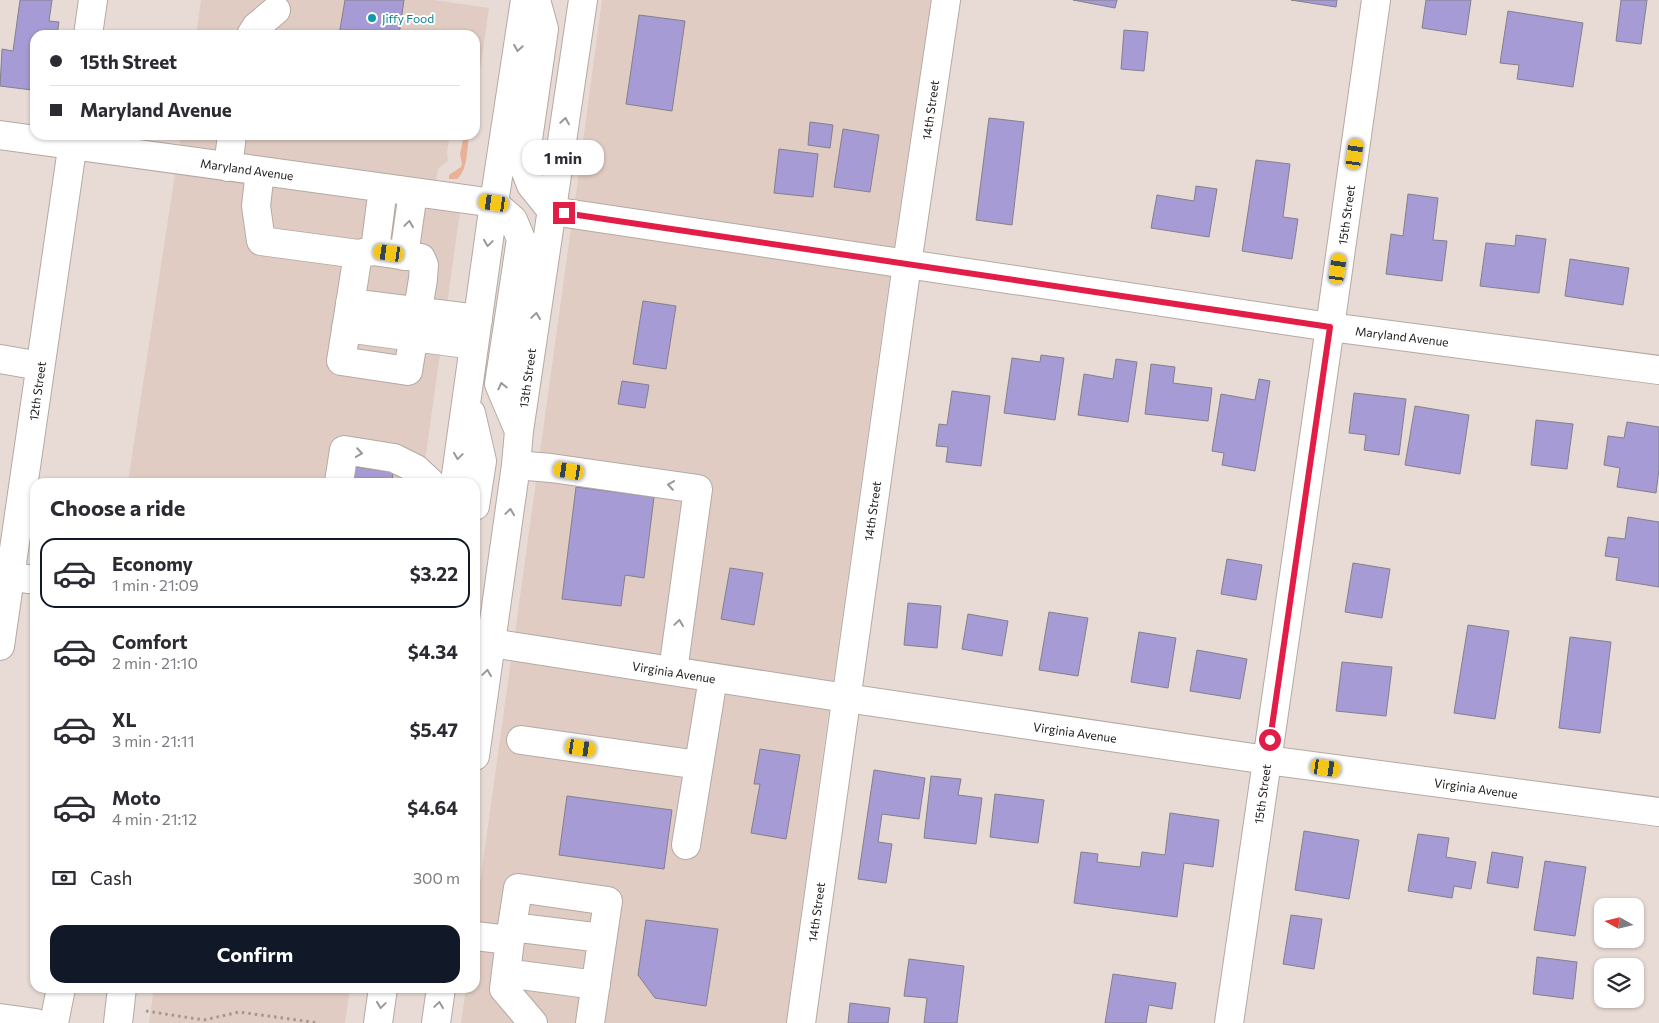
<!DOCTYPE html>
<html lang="en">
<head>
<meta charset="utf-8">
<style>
  :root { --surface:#fff; --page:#f7f7f7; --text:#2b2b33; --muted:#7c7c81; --line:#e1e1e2; --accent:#111827 }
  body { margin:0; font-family:Commissioner,sans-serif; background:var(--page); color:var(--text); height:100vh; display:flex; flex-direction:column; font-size:19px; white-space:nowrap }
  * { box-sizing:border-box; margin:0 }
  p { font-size:16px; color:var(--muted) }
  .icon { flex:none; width:28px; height:28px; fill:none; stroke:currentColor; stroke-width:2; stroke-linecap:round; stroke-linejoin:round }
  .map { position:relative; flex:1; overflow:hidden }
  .drawer { position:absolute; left:30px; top:478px; width:450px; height:515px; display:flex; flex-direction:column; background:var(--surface); border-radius:15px; box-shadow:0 1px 4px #0004 }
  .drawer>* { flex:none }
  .banner { position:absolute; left:30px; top:30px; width:450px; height:110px; border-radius:15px; box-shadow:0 1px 4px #0004; display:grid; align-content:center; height:110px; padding:0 20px; background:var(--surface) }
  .needle { width:32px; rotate:278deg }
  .fabs { position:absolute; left:1594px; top:898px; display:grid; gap:10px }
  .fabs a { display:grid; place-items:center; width:50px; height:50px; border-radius:10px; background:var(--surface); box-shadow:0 1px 4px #0004; font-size:25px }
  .end { position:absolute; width:22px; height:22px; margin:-11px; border:6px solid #e11d48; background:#fff; box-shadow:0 0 0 2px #fff }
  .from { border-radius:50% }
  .bubble { position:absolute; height:35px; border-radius:15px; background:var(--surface); box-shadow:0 1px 4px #0004; font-size:16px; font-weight:700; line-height:35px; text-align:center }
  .car { position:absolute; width:15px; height:30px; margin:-15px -8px; border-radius:6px; box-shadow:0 0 4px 1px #0007; background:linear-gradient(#f5c518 24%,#345 0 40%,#f5c518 0 76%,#345 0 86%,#f5c518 0) }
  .banner b { display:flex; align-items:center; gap:18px; height:48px; font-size:19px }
  .banner b+b { border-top:1px solid var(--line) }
  .banner i { width:12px; height:12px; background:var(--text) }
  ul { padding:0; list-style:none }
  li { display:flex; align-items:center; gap:15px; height:70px; margin:0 10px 8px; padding:0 10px; border:2px solid transparent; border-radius:15px }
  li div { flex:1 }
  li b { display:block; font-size:19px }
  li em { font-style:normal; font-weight:700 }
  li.on { border-color:var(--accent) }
  li>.icon { width:45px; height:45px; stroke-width:1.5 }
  h2 { padding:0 20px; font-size:22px; line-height:60px }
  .pay { display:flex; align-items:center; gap:12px; height:55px; padding:0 20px; font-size:19px }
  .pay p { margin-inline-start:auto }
  .primary-button { display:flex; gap:10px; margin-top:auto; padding:10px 20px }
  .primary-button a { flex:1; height:58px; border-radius:15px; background:var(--accent); color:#fff; font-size:20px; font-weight:700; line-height:58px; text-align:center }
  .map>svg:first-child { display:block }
</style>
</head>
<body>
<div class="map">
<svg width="1659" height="1023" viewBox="0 0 1659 1023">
  <rect width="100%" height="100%" fill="#e8dbd5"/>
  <path fill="#e0ccc2" d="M201,0H434L489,8L476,97H475V35H196Z
    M602,0H931L894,248L575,201Z
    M181,135H450L447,152L448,161L438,169L436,181L179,147Z
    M175,174L460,212L422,482H128Z
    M571,228L890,275L833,682L515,633Z
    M511,660L829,709L786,1023H461L466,988H475V919Z
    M154,988H350L345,1023H149Z"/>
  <path fill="#e7b298" d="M464,135H469C467,148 468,170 457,179H449V175L461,167L462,164L460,154Z"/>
  <path fill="#a69bd5" stroke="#82808b" d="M20,0H52L49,21L59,22L57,35H35V71L32,90L0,86L2,49L13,51Z
    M345,0H404L399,35H339Z
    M1073,0H1117L1115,8Z
    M1291,0H1337L1336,7Z
    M1426,0H1471L1466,35L1422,28Z
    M1621,0H1647L1641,44L1616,41Z
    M1508,11L1583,23L1573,87L1517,79L1519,65L1500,63Z
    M639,15L685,21L672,111L626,104Z
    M1124,30L1148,32L1144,71L1121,69Z
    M989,118L1024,122L1012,225L976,220Z
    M810,122L833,125L830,148L808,145Z
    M843,129L879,135L870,192L834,187Z
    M779,149L818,154L813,197L774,193Z
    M1256,160L1290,164L1283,217L1298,219L1292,259L1242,251Z
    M1196,186L1217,189L1209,237L1151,228L1157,195L1194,201Z
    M1408,194L1438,198L1433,240L1447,241L1442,281L1386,274L1391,234L1403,236Z
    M1516,235L1546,239L1539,293L1480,286L1486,243L1515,246Z
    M1570,259L1629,268L1623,305L1565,296Z
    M643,301L676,306L666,369L633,364Z
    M1041,355L1064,358L1055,420L1004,413L1012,358L1040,362Z
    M1116,359L1137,362L1128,422L1078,415L1084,374L1113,379Z
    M1151,364L1175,367L1173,383L1212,388L1208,421L1145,414Z
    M1259,379L1270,381L1255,471L1222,465L1224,453L1212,451L1221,394L1255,400Z
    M622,381L649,385L645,408L618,404Z
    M952,391L990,396L981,466L946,462L948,447L936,446L939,424L947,425Z
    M1354,393L1406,399L1399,455L1364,450L1366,435L1349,433Z
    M1415,406L1469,415L1460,474L1405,465Z
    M1536,420L1573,424L1567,469L1531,465Z
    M1627,422L1659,427V469L1656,493L1617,487L1620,468L1604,465L1608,436L1624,438Z
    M355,467L393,472L392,482H352Z
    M576,487L654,497L644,578L625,575L621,606L562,599Z
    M1628,517L1659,522V587L1616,580L1619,558L1605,556L1608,537L1625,539Z
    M1227,559L1262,565L1256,600L1221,594Z
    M1353,563L1390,569L1382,618L1345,612Z
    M730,568L763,573L754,625L721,619Z
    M908,603L941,606L937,648L904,645Z
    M1049,612L1088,618L1078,676L1039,670Z
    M968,614L1008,621L1002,656L962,649Z
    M1468,625L1509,631L1495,719L1454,713Z
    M1139,632L1176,638L1168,688L1131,682Z
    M1570,637L1611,642L1600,733L1559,728Z
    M1197,650L1247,659L1240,699L1190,691Z
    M1342,662L1392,667L1386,716L1336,711Z
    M760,749L800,755L786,839L751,833L760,784H754Z
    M874,770L925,778L919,819L882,814L878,842L892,844L886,883L858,879Z
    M931,776L961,779L958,795L982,798L976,844L924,838Z
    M995,794L1044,800L1038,843L990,837Z
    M567,796L672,810L664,869L559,855Z
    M1170,813L1219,820L1213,867L1184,863L1177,917L1074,903L1081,852L1098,854L1097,862L1140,867L1142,852L1165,855Z
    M1304,831L1359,840L1349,899L1295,890Z
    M1418,834L1449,838L1446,857L1476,862L1471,889L1454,886L1452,898L1408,891Z
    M1492,852L1523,857L1518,888L1487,883Z
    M1545,861L1586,867L1575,936L1534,930Z
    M1291,915L1322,919L1314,969L1283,964Z
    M646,920L718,929L706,1006L655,998L638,975Z
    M1537,957L1577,962L1573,999L1533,994Z
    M909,959L964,966L957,1023H924L927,998L904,996Z
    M1113,974L1176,983L1172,1009L1149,1005L1146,1023H1105Z
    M850,1003L890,1008L888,1023H848Z"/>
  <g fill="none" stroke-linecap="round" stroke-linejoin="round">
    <defs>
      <path id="minor" d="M88,35L93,0
        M251,35L256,27L276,10
        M0,135L494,203
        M228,167L232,135
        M260,171L256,206L261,241L358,254L341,361L408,371L423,279L424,265L421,258L373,251L358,254
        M552,211L1330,327L1659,370
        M373,251L376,242L383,188
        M404,256L413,192
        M350,303L478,319
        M346,328L474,345
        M0,359L40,366
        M516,465L551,468L698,489L673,671
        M339,482L344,450L394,458L416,469L430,482
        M0,575L35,580
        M491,643L846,698L1267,760L1659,812
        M0,646L74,135
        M521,740L699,765
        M686,845L713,678
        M512,927L602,938
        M475,936L510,940L504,989L533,1023
        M510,940L518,888L608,901L590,1023
        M506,973L596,985
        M0,1018L36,1023
        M54,1023L61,988
        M118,1023L122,988
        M801,1023L907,264L946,0
        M1229,1023L1330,327L1376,0"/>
      <path id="highway" d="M536,0L544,29L524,167L531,185L552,211
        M494,203L513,220L521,239L499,384L519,431
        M471,413L482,461L475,506
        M455,482L494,203L525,0
        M475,756L516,465L519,431L583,0
        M378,1023L383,988
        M436,1023L441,988"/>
    </defs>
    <use href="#minor" stroke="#b5a9a3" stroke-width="30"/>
    <use href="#highway" stroke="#b5a9a3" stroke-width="30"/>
    <path stroke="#a19793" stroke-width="3" stroke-dasharray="2.5 4" stroke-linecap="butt" d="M146,1011L204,1020L239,1012L319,1023"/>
    <use href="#minor" stroke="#fff" stroke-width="28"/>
    <use href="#highway" stroke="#fff" stroke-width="28"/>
  </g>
  <defs><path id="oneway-chevron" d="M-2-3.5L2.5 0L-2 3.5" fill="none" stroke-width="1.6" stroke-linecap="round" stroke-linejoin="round" transform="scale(1.25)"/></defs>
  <g stroke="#999897">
    <use href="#oneway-chevron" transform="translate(518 48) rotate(99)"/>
    <use href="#oneway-chevron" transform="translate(565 121) rotate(-81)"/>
    <use href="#oneway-chevron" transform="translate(409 224) rotate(-82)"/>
    <use href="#oneway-chevron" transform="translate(488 243) rotate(98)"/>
    <use href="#oneway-chevron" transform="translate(536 316) rotate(-82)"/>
    <use href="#oneway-chevron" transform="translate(502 386) rotate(-103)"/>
    <use href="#oneway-chevron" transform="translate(359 453) rotate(9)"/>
    <use href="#oneway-chevron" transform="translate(458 456) rotate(98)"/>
    <use href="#oneway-chevron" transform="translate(671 485) rotate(-172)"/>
    <use href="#oneway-chevron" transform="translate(510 512) rotate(-82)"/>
    <use href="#oneway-chevron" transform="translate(679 623) rotate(-82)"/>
    <use href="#oneway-chevron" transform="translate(487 673) rotate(-82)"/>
    <use href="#oneway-chevron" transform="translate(381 1005) rotate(98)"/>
    <use href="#oneway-chevron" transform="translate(439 1005) rotate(-82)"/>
  </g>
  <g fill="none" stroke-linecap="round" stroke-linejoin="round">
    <path stroke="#e11d48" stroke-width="6" d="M564,213L1330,327L1270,740"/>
  </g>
  <circle fill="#0f9aa8" stroke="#fff" stroke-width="2" cx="372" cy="18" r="5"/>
  <g text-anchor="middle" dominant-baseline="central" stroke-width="4" stroke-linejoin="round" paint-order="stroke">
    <g font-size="12" fill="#0d838f" stroke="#fff" text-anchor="start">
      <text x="382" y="18">Jiffy Food</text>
    </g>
    <g font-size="12" fill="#1d1917" stroke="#fff">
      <text transform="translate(930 110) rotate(-82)">14th Street</text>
      <text transform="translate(247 169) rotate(8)">Maryland Avenue</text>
      <text transform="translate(1346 215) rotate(-82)">15th Street</text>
      <text transform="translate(1402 336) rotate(7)">Maryland Avenue</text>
      <text transform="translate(527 378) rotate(-82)">13th Street</text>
      <text transform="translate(37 391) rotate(-82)">12th Street</text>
      <text transform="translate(872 511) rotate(-82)">14th Street</text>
      <text transform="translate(674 672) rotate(9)">Virginia Avenue</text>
      <text transform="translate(1075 732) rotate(8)">Virginia Avenue</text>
      <text transform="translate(1476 788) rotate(8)">Virginia Avenue</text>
      <text transform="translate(1262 794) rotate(-82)">15th Street</text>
      <text transform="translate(816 912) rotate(-82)">14th Street</text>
    </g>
  </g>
</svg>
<div class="fabs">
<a><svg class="needle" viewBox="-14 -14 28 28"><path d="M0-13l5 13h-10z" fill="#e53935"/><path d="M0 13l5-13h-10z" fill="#7c7c81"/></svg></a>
<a><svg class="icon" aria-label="layers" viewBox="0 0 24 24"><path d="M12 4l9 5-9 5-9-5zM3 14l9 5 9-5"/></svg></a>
</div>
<i class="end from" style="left:1270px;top:740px"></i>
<i class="end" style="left:564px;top:213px"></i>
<div class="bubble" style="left:522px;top:140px;width:82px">1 min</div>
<i class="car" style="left:1355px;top:154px;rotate:8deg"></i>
<i class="car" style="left:494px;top:203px;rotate:278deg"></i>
<i class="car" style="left:389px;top:253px;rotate:278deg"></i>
<i class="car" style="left:1338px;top:269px;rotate:8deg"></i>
<i class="car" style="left:569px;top:471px;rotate:279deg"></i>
<i class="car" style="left:581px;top:748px;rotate:99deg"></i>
<i class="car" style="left:1326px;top:768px;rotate:98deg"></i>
<div class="banner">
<b><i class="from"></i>15th Street</b>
<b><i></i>Maryland Avenue</b>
</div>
<section class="drawer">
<h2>Choose a ride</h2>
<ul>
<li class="on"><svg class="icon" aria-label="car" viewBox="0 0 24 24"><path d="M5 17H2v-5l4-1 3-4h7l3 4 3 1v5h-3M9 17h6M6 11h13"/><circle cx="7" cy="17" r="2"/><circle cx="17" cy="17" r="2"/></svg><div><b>Economy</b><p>1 min · 21:09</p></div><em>$3.22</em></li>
<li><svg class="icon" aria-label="car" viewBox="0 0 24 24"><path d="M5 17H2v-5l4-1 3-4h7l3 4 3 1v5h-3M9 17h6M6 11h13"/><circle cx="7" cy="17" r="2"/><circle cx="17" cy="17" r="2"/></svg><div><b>Comfort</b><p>2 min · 21:10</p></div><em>$4.34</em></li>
<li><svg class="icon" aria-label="car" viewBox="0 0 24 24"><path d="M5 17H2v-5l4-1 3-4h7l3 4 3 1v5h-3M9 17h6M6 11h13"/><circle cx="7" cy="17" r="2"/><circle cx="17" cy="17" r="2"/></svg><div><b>XL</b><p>3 min · 21:11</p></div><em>$5.47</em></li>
<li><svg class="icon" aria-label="car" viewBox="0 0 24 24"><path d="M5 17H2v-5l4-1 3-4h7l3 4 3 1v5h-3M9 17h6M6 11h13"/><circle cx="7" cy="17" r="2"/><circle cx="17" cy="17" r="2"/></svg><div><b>Moto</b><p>4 min · 21:12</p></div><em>$4.64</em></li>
</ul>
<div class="pay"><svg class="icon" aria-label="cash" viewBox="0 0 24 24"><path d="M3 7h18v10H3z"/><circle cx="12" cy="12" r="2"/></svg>Cash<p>300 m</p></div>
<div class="primary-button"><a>Confirm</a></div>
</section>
</div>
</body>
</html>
